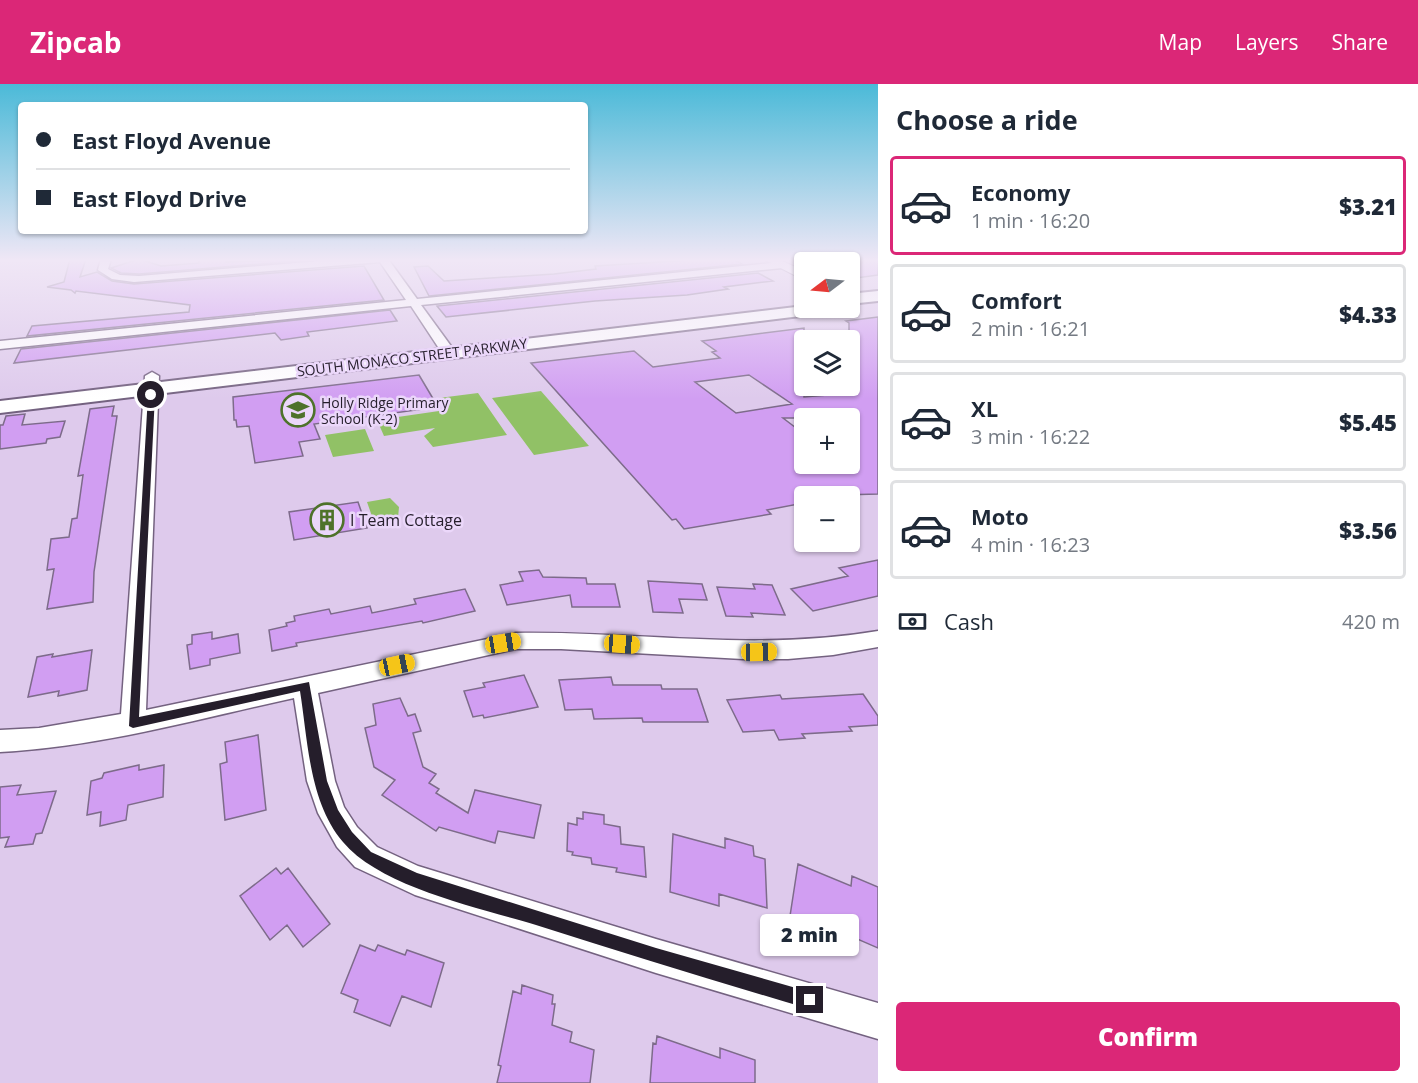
<!DOCTYPE html>
<html lang="en">
<head>
<meta charset="utf-8">
<style>
  :root { --surface:#fff; --page:#f2f2f3; --text:#1f2937; --muted:#747a83; --line:#e0e1e3; --accent:#db2777 }
  body { margin:0; font-family:"Open Sans",sans-serif; background:var(--page); color:var(--text); height:100vh; display:flex; flex-direction:column; font-size:22px; white-space:nowrap }
  * { box-sizing:border-box; margin:0 }
  p { font-size:20px; color:var(--muted) }
  .icon { flex:none; width:33px; height:33px; fill:none; stroke:currentColor; stroke-width:2; stroke-linecap:round; stroke-linejoin:round }
  .map { position:relative; flex:1; overflow:hidden }
  .sheet { display:flex; flex-direction:column; background:var(--surface); width:540px }
  .sheet>* { flex:none }
  .banner { position:absolute; left:18px; top:18px; width:570px; height:132px; border-radius:6px; box-shadow:0 2px 4px #0004; display:grid; align-content:center; height:132px; padding:0 18px; background:var(--surface) }
  .needle { width:39px; rotate:254deg }
  .fabs { position:absolute; left:794px; top:168px; display:grid; gap:12px }
  .fabs a { display:grid; place-items:center; width:66px; height:66px; border-radius:6px; background:var(--surface); box-shadow:0 2px 4px #0004; font-size:30px }
  .end { position:absolute; width:27px; height:27px; margin:-14px; border:8px solid #251e2b; background:#fff; box-shadow:0 0 0 3px #fff }
  .from { border-radius:50% }
  .bubble { position:absolute; height:42px; border-radius:6px; background:var(--surface); box-shadow:0 2px 4px #0004; font-size:20px; font-weight:800; line-height:42px; text-align:center }
  .car { position:absolute; width:18px; height:36px; margin:-18px -9px; border-radius:8px; box-shadow:0 0 4px 2px #0007; background:linear-gradient(#f5c518 24%,#345 0 40%,#f5c518 0 76%,#345 0 86%,#f5c518 0) }
  .banner b { display:flex; align-items:center; gap:21px; height:57px; font-size:22px }
  .banner b+b { border-top:2px solid var(--line) }
  .banner i { width:15px; height:15px; background:var(--text) }
  ul { padding:0; list-style:none }
  li { display:flex; align-items:center; gap:18px; height:99px; margin:0 12px 9px; padding:0 6px; border:3px solid var(--line); border-radius:6px }
  li div { flex:1 }
  li b { display:block; font-size:22px }
  li em { font-style:normal; font-weight:800 }
  li.on { border-color:var(--accent) }
  li>.icon { width:54px; height:54px; stroke-width:1.5 }
  h2 { padding:0 18px; font-size:27px; line-height:72px }
  .pay { display:flex; align-items:center; gap:15px; height:66px; padding:0 18px; font-size:22px }
  .pay p { margin-inline-start:auto }
  .primary-button { display:flex; gap:12px; margin-top:auto; padding:12px 18px }
  .primary-button a { flex:1; height:69px; border-radius:6px; background:var(--accent); color:#fff; font-size:24px; font-weight:800; line-height:69px; text-align:center }
  header { display:flex; align-items:center; gap:36px; box-sizing:border-box; height:84px; padding:0 30px; background:var(--accent); color:#fff }
  header strong { font-size:28px }
  nav { display:flex; gap:33px; margin-inline-start:auto; font-size:21px }
  main { display:flex; flex:1; min-height:0 }
  .map>svg:first-child { display:block }
</style>
</head>
<body>
<header>
<strong>Zipcab</strong>
<nav><a>Map</a><a>Layers</a><a>Share</a></nav>
</header>
<main>
<div class="map">
<svg width="878" height="999" viewBox="0 0 878 999">
  <rect width="100%" height="100%" fill="#decaec"/>
  <path fill="#91c166" d="M541,307L589,362L534,371L492,314Z
    M478,309L507,351L433,363L424,352L435,344L384,352L377,336L446,326L439,314Z
    M365,345L374,367L333,373L325,351Z
    M390,414L399,423L398,434L374,438L367,418Z"/>
  <path fill="#d19ef2" stroke="#7d6b8a" stroke-width="1.5" fill-rule="evenodd" d="M70,175H86L80,193L97,188L112,197L134,200L364,182L384,216L27,252L32,242L189,228L190,221L76,207L75,209L71,206L47,203L64,198Z
    M139,175L161,182L199,179V176L212,175H225L226,178L320,175L139,190L121,189L111,184Z
    M709,175H733L742,180L429,212L414,183L428,182L444,197L554,190L596,185L595,182Z
    M849,175L878,176V191L849,195Z
    M758,189L773,197L724,203L728,205L687,211L595,217L446,233L437,222Z
    M390,226L397,237L307,248L309,252L281,256L275,249L14,279L21,265Z
    M878,233V410L804,412V419L767,426L771,430L684,445L676,435L672,436L531,279L634,267L653,283L720,274L712,268L716,267L702,257L804,244V313L828,311L849,308V239L846,237ZM749,291L792,320L736,329L695,298ZM783,334H849V383L844,380H804V350Z
    M419,291L438,323L314,340L320,355L299,358L303,372L255,379L249,342L237,343L236,336H234L233,313Z
    M114,322L112,332H117L94,488L93,518L47,525L54,485L47,486L51,455L69,453L72,435L77,434L83,391L78,392L90,325Z
    M25,330L22,341L65,337L60,353L47,355L46,359L0,365V341H3L6,332Z
    M358,418L367,444L294,456L289,428Z
    M878,476V512L813,527L791,505L848,492L839,484Z
    M539,486L543,493L586,494L587,500H615L620,523H572L570,511L507,521L500,501L523,497L519,488Z
    M648,497L702,500L707,516L679,515L683,529L653,528Z
    M753,500L772,501L785,531L751,529L753,533L726,532L717,503L755,505Z
    M465,505L475,527L423,539L422,537L296,559L297,562L272,567L269,546L287,542L286,539L295,537L294,532L329,525L331,530L370,522L372,529L416,520L414,515Z
    M212,548V555L238,550L240,569L210,575V581L190,585L187,561L192,560V551Z
    M92,566L87,606L58,612L59,607L28,613L37,573L53,570L52,573Z
    M524,591L538,623L484,634L483,631L473,633L464,607L485,603L483,599Z
    M611,593L613,601H661L662,605H697L708,638H643L642,634L594,635L592,625L565,626L559,596Z
    M863,610L878,632V641L849,643L852,647L802,650L805,654L779,656L774,646L743,648L727,616L780,611L782,615Z
    M400,614L408,632L415,630L421,647L413,649L423,683L436,690L429,699L439,705L436,709L468,729L475,706L541,721L534,754L498,747L495,759L439,743L436,747L382,711L395,696L374,683L365,644L376,641L373,620Z
    M258,651L266,726L225,736L220,680L227,678L225,658Z
    M139,681V686L164,681L163,713L128,721L126,736L100,742L101,728L87,731L91,697L102,694L104,689Z
    M21,701L17,711L56,707L42,749L36,750L33,760L5,763L9,753L0,754V703Z
    M583,728L604,731V740L620,743L621,760L644,763L646,793L616,788L617,784L592,780L591,774L572,771L573,768L567,767L568,739L577,741V734L583,735Z
    M673,750L725,764V754L753,762L754,772L765,775L767,824L719,810V822L670,808Z
    M798,780L851,802L852,792L878,803V864L823,840L822,846L790,832Z
    M276,784L281,790L288,784L330,840L303,863L287,841L270,856L240,812Z
    M360,861L375,867L378,861L405,871L407,866L444,879L431,923L402,912L390,942L354,928L358,916L341,909Z
    M522,901L553,911L552,920H555L552,941L572,948L570,958L594,966L590,999H497L501,982L498,981L513,907L521,910Z
    M657,952L720,974V964L755,976V999H650L653,959L656,960Z"/>
  <g fill="none" stroke-linecap="round" stroke-linejoin="round">
    <defs>
      <path id="minor" d="M101,175H111L108,185L120,191L139,192L345,175H388L417,215L782,178L787,181L782,184L421,221L456,269L449,273L444,272L411,222L0,265V257L406,216L380,178L134,198L112,195L98,186Z
        M152,288L159,292L146,626L516,549C640,547 754,568 878,547V563L833,571L788,575H743L561,565H516L318,609L335,697L344,723L357,743L377,763L418,782L656,855L878,919V955L656,889L415,811L355,783L337,763L318,729L307,697L294,614C197,635 99,663 0,668V646L39,644L121,630L145,292Z"/>
      <path id="tertiary" d="M763,175H778L804,187V196Z"/>
      <path id="secondary" d="M878,207V217L849,220V210Z
        M804,222L833,224L825,229L0,329V317Z"/>
    </defs>
    <use href="#minor" stroke="#746280" stroke-width="3"/>
    <use href="#tertiary" stroke="#746280" stroke-width="2"/>
    <use href="#secondary" stroke="#746280" stroke-width="4"/>
    <use href="#minor" fill="#fff" fill-rule="evenodd"/>
    <use href="#tertiary" fill="#fff" fill-rule="evenodd"/>
    <use href="#secondary" fill="#fff" fill-rule="evenodd"/>
  </g>
  <linearGradient id="sky" x2="0" y2="1"><stop stop-color="#4bbad8"/><stop offset="0.56" stop-color="#f0e7f6"/><stop offset="1" stop-color="#f0e7f6" stop-opacity="0"/></linearGradient>
  <rect width="878" height="315" fill="url(#sky)"/>
  <path fill="#251e2b" d="M151,309L155,311L139,633L309,598L327,697L338,726L352,748L371,768L417,789L656,864L810,908L816,911L818,916L816,922L810,925C718,898 627,870 536,841C480,824 380,803 343,758C309,718 308,657 300,607L133,644L129,642L148,311Z"/>
  <defs>
    <symbol id="school-ring" viewBox="-11 -11 22 22"><circle r="9.5" fill="#ebd7fa" stroke="#4e722a" stroke-width="1.5"/><path d="M0-5L7-2L0 1L-7-2ZM-4 1L0 2.5L4 1V4Q0 6-4 4Z" fill="#4e722a"/></symbol>
    <symbol id="building-ring" viewBox="-11 -11 22 22"><circle r="9.5" fill="#ebd7fa" stroke="#4e722a" stroke-width="1.5"/><path d="M-4-6H4V6H1V3H-1V6H-4ZM-2.5-4.3h1.7v1.8h-1.7ZM.8-4.3h1.7v1.8H.8ZM-2.5-1h1.7V.8h-1.7ZM.8-1h1.7V.8H.8Z" fill="#4e722a"/></symbol>
  </defs>
  <g fill-rule="evenodd">
    <use href="#school-ring" x="279" y="307" width="38" height="38"/>
    <use href="#building-ring" x="308" y="417" width="38" height="38"/>
  </g>
  <g text-anchor="middle" dominant-baseline="central" stroke-width="5" stroke-linejoin="round" paint-order="stroke">
    <g font-size="14" fill="#251e2b" stroke="#ebd7fa">
      <text transform="translate(412 273) rotate(-7)">SOUTH MONACO STREET PARKWAY</text>
    </g>
    <g font-size="14" fill="#251e2b" stroke="#ebd7fa" text-anchor="start">
      <text x="321" y="318">Holly Ridge Primary<tspan x="321" dy="16">School (K-2)</tspan></text>
    </g>
    <g font-size="16" fill="#251e2b" stroke="#ebd7fa" text-anchor="start">
      <text x="350" y="436">I Team Cottage</text>
    </g>
  </g>
</svg>
<div class="fabs">
<a><svg class="needle" viewBox="-14 -14 28 28"><path d="M0-13l5 13h-10z" fill="#e53935"/><path d="M0 13l5-13h-10z" fill="#747a83"/></svg></a>
<a><svg class="icon" aria-label="layers" viewBox="0 0 24 24"><path d="M12 4l9 5-9 5-9-5zM3 14l9 5 9-5"/></svg></a>
<a>+</a>
<a>−</a>
</div>
<i class="end from" style="left:151px;top:311px"></i>
<i class="end" style="left:810px;top:916px"></i>
<div class="bubble" style="left:760px;top:830px;width:99px">2 min</div>
<i class="car" style="left:503px;top:559px;rotate:81deg"></i>
<i class="car" style="left:622px;top:560px;rotate:94deg"></i>
<i class="car" style="left:759px;top:568px;rotate:89deg"></i>
<i class="car" style="left:397px;top:581px;rotate:78deg"></i>
<div class="banner">
<b><i class="from"></i>East Floyd Avenue</b>
<b><i></i>East Floyd Drive</b>
</div>
</div>
<section class="sheet">
<h2>Choose a ride</h2>
<ul>
<li class="on"><svg class="icon" aria-label="car" viewBox="0 0 24 24"><path d="M5 17H2v-5l4-1 3-4h7l3 4 3 1v5h-3M9 17h6M6 11h13"/><circle cx="7" cy="17" r="2"/><circle cx="17" cy="17" r="2"/></svg><div><b>Economy</b><p>1 min · 16:20</p></div><em>$3.21</em></li>
<li><svg class="icon" aria-label="car" viewBox="0 0 24 24"><path d="M5 17H2v-5l4-1 3-4h7l3 4 3 1v5h-3M9 17h6M6 11h13"/><circle cx="7" cy="17" r="2"/><circle cx="17" cy="17" r="2"/></svg><div><b>Comfort</b><p>2 min · 16:21</p></div><em>$4.33</em></li>
<li><svg class="icon" aria-label="car" viewBox="0 0 24 24"><path d="M5 17H2v-5l4-1 3-4h7l3 4 3 1v5h-3M9 17h6M6 11h13"/><circle cx="7" cy="17" r="2"/><circle cx="17" cy="17" r="2"/></svg><div><b>XL</b><p>3 min · 16:22</p></div><em>$5.45</em></li>
<li><svg class="icon" aria-label="car" viewBox="0 0 24 24"><path d="M5 17H2v-5l4-1 3-4h7l3 4 3 1v5h-3M9 17h6M6 11h13"/><circle cx="7" cy="17" r="2"/><circle cx="17" cy="17" r="2"/></svg><div><b>Moto</b><p>4 min · 16:23</p></div><em>$3.56</em></li>
</ul>
<div class="pay"><svg class="icon" aria-label="cash" viewBox="0 0 24 24"><path d="M3 7h18v10H3z"/><circle cx="12" cy="12" r="2"/></svg>Cash<p>420 m</p></div>
<div class="primary-button"><a>Confirm</a></div>
</section>
</main>
</body>
</html>
